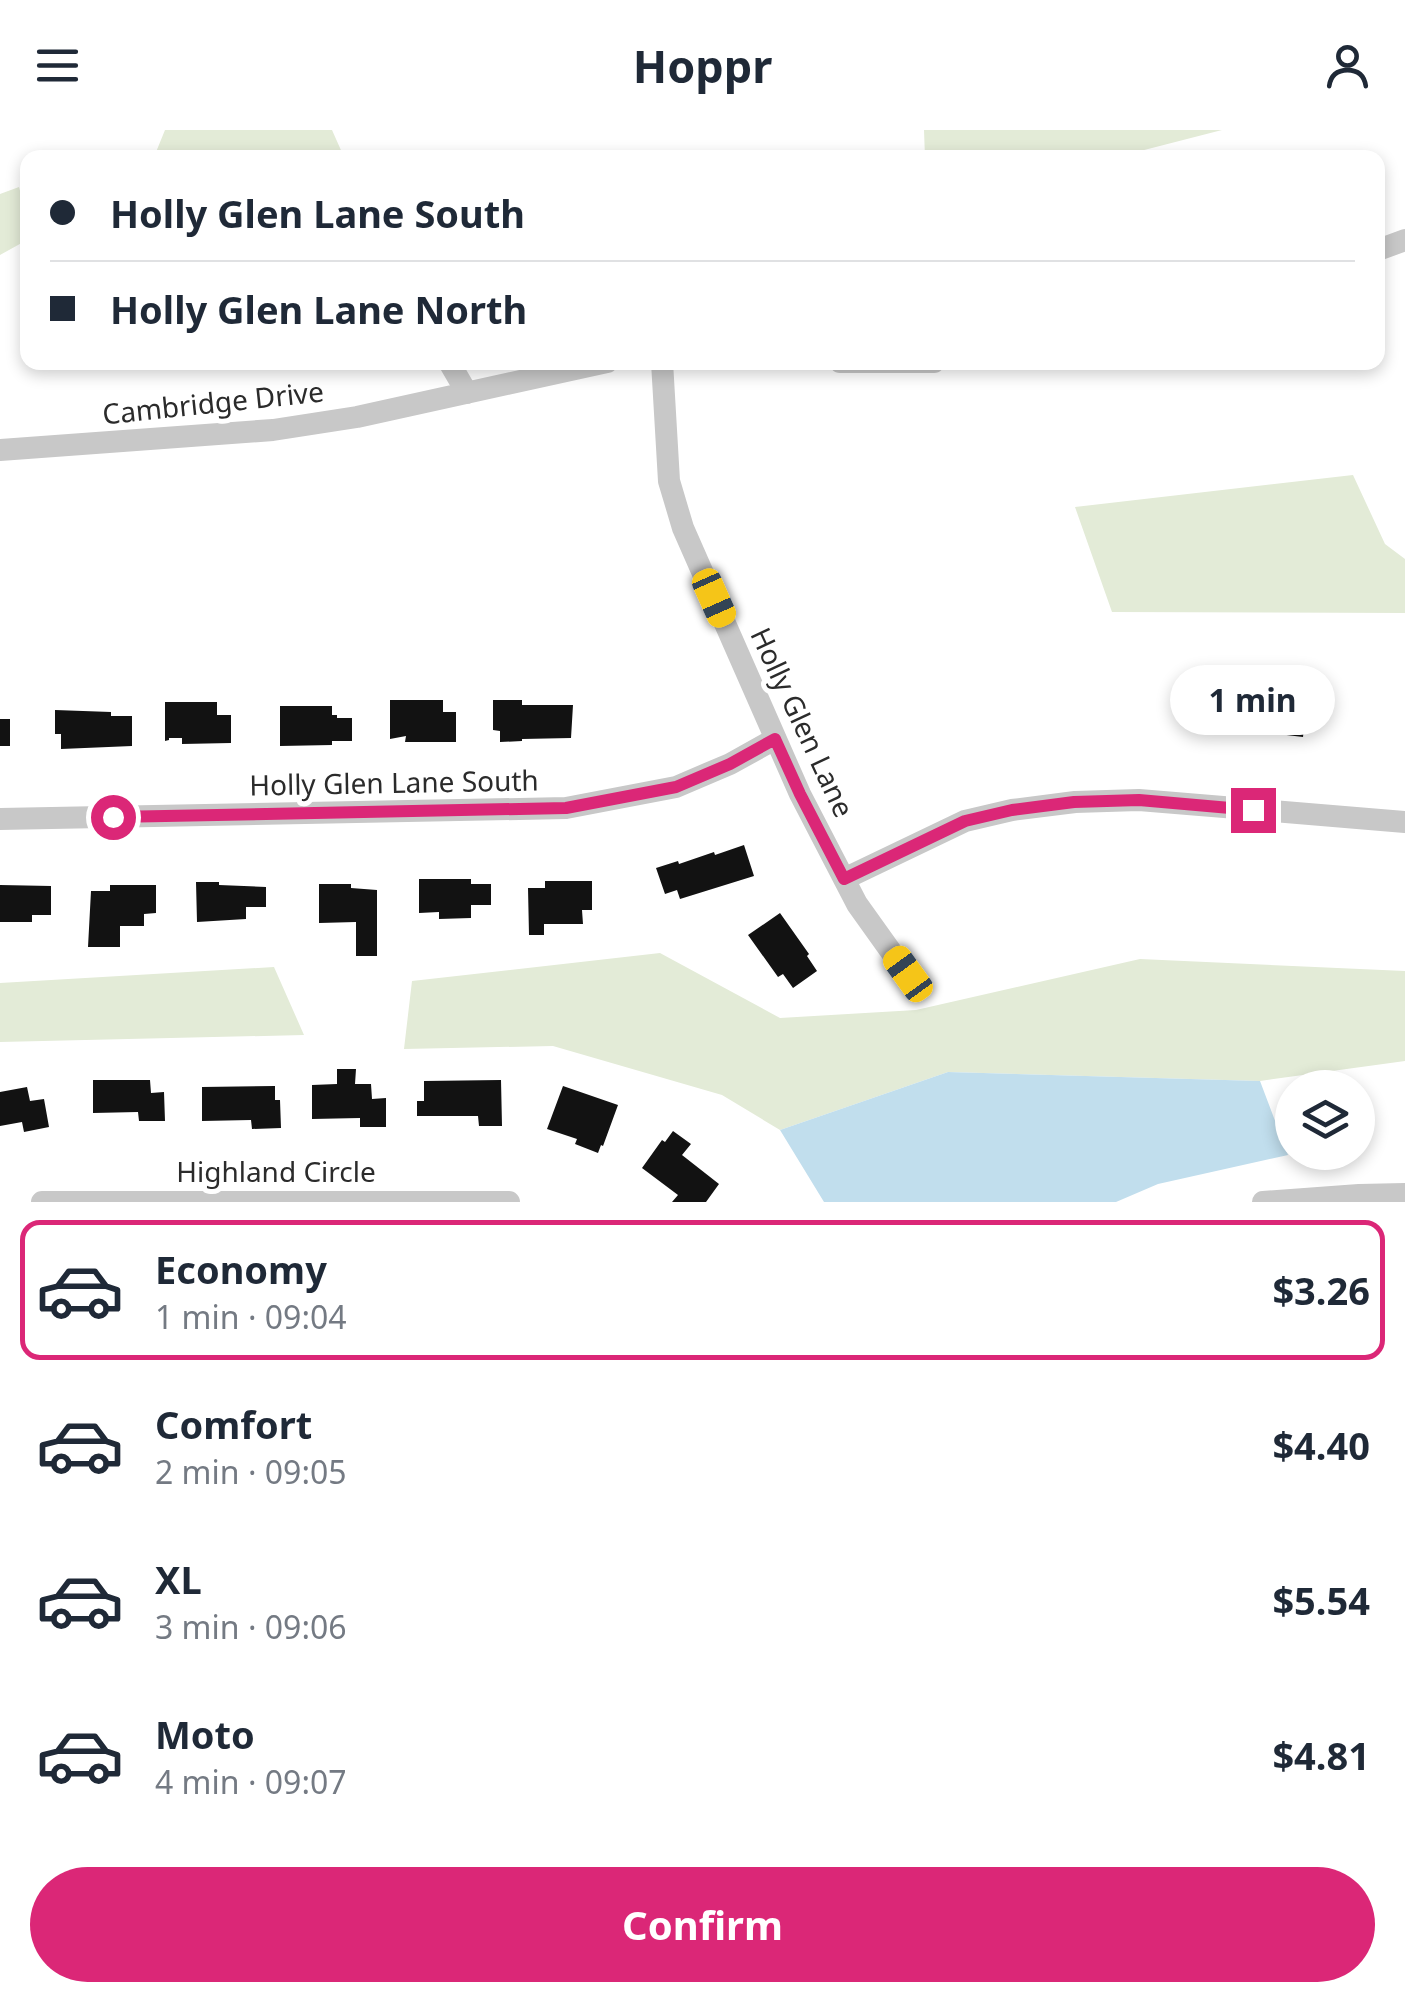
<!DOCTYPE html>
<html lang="en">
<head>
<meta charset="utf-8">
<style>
  :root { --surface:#fff; --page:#f2f2f3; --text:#1f2937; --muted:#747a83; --line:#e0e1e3; --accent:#db2777 }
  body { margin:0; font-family:"Noto Sans",sans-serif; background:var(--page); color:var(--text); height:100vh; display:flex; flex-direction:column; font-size:38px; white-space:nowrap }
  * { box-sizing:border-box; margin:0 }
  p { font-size:32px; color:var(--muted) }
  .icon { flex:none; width:55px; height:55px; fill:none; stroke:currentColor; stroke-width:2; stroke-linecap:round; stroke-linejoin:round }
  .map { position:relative; height:1072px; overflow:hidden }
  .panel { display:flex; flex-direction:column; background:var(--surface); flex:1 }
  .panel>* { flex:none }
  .banner { position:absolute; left:20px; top:20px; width:1365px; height:220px; border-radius:20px; box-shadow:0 5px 15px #0003; display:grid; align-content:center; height:220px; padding:0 30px; background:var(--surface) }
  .buttons { position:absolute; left:1275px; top:940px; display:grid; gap:20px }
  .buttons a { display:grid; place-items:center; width:100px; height:100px; border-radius:50%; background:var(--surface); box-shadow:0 5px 15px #0003; font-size:50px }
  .end { position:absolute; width:45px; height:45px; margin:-22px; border:12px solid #db2777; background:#fff; box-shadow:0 0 0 5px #fff }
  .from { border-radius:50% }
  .bubble { position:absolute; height:70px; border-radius:35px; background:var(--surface); box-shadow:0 5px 15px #0003; font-size:32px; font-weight:700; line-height:70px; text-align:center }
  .car { position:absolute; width:30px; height:60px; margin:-30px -15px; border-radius:12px; box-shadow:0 0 8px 2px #0007; background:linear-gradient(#f5c518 24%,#345 0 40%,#f5c518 0 76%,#345 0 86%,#f5c518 0) }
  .banner b { display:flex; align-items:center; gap:35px; height:95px; font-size:38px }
  .banner b+b { border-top:2px solid var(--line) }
  .banner i { width:25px; height:25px; background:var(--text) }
  ul { padding:18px 0 0; list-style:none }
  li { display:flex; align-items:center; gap:30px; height:140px; margin:0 20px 15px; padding:0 10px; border:5px solid transparent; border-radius:20px }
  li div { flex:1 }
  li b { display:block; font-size:38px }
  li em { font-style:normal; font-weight:700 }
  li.on { border-color:var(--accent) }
  li>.icon { width:90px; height:90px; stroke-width:1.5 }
  .cta { display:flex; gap:20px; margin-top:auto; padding:20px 30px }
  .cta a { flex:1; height:115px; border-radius:60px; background:var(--accent); color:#fff; font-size:40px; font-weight:700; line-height:115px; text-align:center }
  header { display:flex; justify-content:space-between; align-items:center; height:130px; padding:0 30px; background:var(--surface); font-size:45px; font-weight:700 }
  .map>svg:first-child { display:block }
</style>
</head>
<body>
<header><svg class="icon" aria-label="menu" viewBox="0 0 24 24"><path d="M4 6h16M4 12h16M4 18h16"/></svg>Hoppr<svg class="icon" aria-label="person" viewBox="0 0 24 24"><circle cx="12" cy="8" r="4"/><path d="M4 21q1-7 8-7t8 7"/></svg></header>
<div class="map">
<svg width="1405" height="1072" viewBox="0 0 1405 1072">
  <rect width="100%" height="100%" fill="#fff"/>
  <path fill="#e3ebd7" d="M165,0H332L344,27H154Z
    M924,0H1222L1117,27L925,28Z
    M19,57L27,88V110L0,125V64Z
    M1353,345L1385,414L1405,429V483L1112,482L1075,377Z
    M660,823L780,888L916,880L1140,829L1405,841V931L1260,951L948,942L780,1000L722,965L553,916L404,919L412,851Z
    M274,837L304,905L0,912V853Z"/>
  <path fill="#c1deed" d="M948,942L1260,951L1288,1025L1158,1054L1116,1072H824L780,1000Z"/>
  <path fill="#121212" d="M1256,563L1307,569L1303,607L1252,601Z
    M390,570H443V582H456V612H405L406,606L390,609Z
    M493,570H522V575H573L571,608L522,609V611L500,612V601L493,600Z
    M165,572H217V585H231V613L182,614V608H169V610L165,611Z
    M280,576H332V585H337V588H352V611H332V615L280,616Z
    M55,580L111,582V586H132V616L61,619V604H55Z
    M0,589H10V616H0Z
    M744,715L754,746L680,769L677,760L665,764L656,738L678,731L679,734L714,722L715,725Z
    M419,749H471V754H491V775H471V788L439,789V782L419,783Z
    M545,751H592V780H582L583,794H544V805H529L528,758H545Z
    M196,752H219V755L266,757V777H246V789L197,792Z
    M319,754H351V758L377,760V826H356V792L319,793Z
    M0,755L51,756V785H32V792H0Z
    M110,755H156V783L144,784V796H120V817H88L91,761H110Z
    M780,783L809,824L807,826L817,841L793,858L783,844L778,847L748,805Z
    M337,939H356L355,954H371L372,969L386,968V997H360V988L312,989V955L337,954Z
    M93,950H150L151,963L164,962L165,991H139L138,982L93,983Z
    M501,950L502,996H479L478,986H417V971H424V951Z
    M275,956V970H280L281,998L252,999L251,990L202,991V957Z
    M563,956L618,975L603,1016L601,1015L598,1023L575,1014L577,1009L547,999Z
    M27,957L30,971L44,969L49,997L24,1002L22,992L0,996V962Z
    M673,1001L691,1014L682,1025L719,1054L706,1072H672L678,1065L642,1038L662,1010L665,1012Z"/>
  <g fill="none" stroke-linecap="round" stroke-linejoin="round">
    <path stroke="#c8c8c8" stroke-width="22" d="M1378,120L1405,110
      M449,232L467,263
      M662,232L669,351L683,398L800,664L857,774L907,844
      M840,232H934
      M0,320L273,300L357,287L607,232
      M0,689L566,678L676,657L730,634L775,609
      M844,749L965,691L1012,680L1075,672L1139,670L1405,692
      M42,1072H509
      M1263,1072L1359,1065L1405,1064"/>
  </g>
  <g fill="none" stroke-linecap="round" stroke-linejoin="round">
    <path stroke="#db2777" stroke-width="12" d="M113,687L566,678L676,657L730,634L775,609L800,664L844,749L965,691L1012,680L1074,672L1139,670L1253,680"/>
  </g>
  <g text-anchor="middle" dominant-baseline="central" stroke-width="10" stroke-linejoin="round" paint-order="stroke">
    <g font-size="28" fill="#2b2b2b" stroke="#fff">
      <text transform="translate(213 272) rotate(-6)">Cambridge Drive</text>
      <text transform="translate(803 592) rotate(65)">Holly Glen Lane</text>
      <text transform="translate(394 652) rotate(-1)">Holly Glen Lane South</text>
      <text x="276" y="1041">Highland Circle</text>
    </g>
  </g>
</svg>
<div class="buttons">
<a><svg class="icon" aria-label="layers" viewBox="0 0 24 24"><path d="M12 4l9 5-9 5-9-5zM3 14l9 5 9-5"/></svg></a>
</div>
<i class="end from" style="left:113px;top:687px"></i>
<i class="end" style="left:1253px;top:680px"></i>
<div class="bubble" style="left:1170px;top:535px;width:165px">1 min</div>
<i class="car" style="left:714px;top:468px;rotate:156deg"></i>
<i class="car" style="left:908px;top:844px;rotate:324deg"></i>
<div class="banner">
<b><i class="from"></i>Holly Glen Lane South</b>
<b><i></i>Holly Glen Lane North</b>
</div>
</div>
<section class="panel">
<ul>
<li class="on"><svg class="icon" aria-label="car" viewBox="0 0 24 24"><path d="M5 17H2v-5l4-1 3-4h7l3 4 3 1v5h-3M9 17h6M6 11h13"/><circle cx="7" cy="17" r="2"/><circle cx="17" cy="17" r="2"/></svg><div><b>Economy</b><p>1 min · 09:04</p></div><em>$3.26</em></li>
<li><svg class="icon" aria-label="car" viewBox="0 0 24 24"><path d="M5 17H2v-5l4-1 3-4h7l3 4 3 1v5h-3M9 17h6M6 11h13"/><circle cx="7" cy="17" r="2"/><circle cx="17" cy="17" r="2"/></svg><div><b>Comfort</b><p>2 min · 09:05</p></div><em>$4.40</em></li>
<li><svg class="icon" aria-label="car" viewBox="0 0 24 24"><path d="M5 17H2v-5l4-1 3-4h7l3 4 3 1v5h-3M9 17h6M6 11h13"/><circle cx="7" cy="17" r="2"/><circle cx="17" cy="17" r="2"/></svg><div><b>XL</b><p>3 min · 09:06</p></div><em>$5.54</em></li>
<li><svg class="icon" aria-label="car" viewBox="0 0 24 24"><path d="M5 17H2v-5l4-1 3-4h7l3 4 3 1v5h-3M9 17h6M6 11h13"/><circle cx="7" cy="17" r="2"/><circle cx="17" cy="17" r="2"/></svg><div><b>Moto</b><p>4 min · 09:07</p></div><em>$4.81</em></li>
</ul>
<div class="cta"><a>Confirm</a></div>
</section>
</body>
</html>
